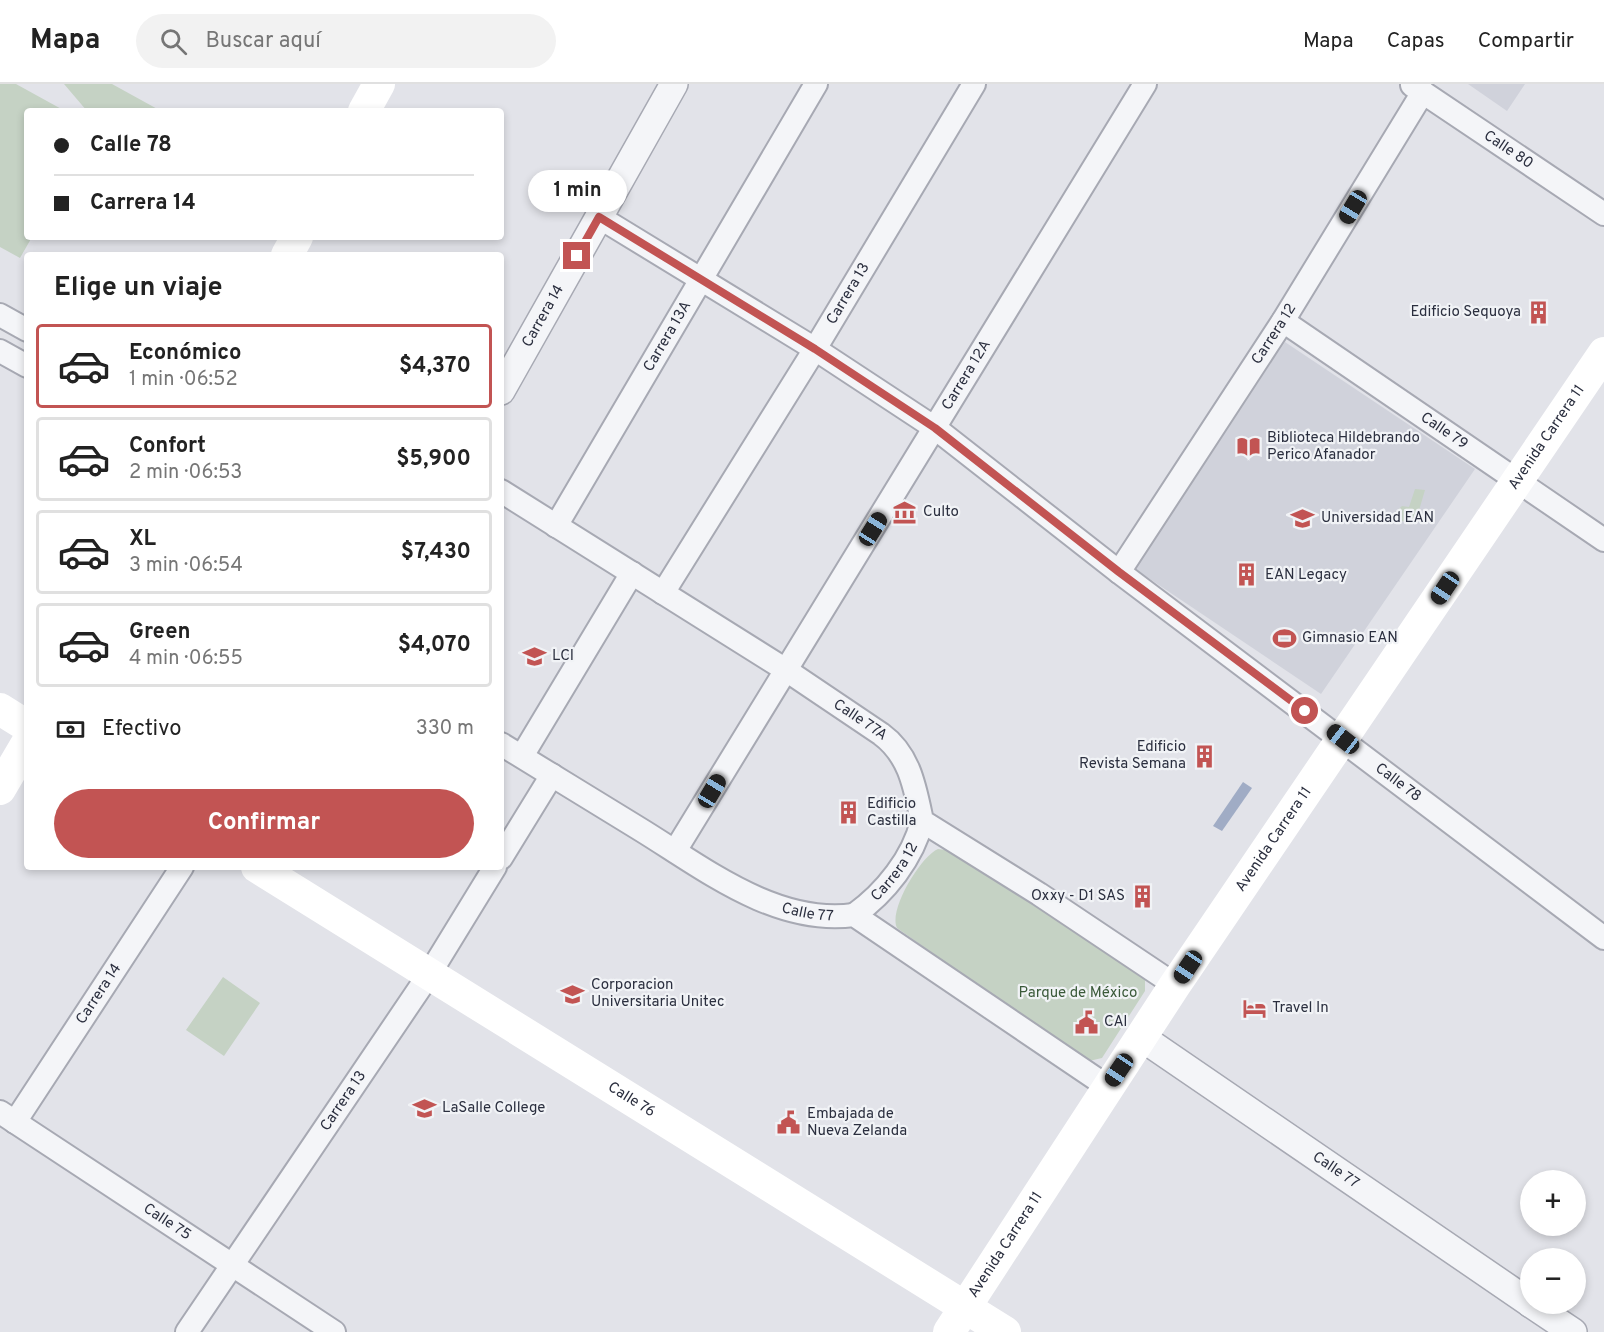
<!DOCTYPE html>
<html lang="es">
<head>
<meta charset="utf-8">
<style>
  :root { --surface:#fff; --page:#f2f2f2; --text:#222; --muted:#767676; --line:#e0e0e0; --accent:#c25453 }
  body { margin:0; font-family:Overpass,sans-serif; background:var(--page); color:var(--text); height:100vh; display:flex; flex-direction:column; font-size:22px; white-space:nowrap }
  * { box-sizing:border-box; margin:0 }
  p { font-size:20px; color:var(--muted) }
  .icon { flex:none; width:33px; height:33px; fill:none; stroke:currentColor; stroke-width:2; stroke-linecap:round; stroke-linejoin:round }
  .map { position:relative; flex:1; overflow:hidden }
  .panel { position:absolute; left:24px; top:168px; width:480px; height:618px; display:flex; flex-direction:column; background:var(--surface); border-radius:6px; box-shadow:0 3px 9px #0003 }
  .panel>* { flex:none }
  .hud { position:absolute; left:24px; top:24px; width:480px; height:132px; border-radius:6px; box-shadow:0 3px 9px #0003; display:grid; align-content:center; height:132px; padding:0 30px; background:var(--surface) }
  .controls { position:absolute; left:1520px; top:1086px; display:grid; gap:12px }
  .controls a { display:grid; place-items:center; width:66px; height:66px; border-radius:50%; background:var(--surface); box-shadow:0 3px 9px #0003; font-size:30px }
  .end { position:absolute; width:27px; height:27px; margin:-14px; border:8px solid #c25453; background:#fff; box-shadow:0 0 0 3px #fff }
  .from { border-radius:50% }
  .bubble { position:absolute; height:42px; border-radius:21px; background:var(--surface); box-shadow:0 3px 9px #0003; font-size:20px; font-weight:700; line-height:42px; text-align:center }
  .car { position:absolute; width:18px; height:36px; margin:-18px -9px; border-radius:8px; box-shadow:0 0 4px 2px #0007; background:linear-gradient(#222 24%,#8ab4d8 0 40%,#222 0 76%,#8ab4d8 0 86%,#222 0) }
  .hud b { display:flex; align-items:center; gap:21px; height:57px; font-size:22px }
  .hud b+b { border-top:2px solid var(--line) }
  .hud i { width:15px; height:15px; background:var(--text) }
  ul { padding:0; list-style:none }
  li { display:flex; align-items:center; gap:18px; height:84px; margin:0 12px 9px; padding:0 18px; border:3px solid var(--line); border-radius:6px }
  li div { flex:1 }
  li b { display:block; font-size:22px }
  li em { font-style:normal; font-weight:700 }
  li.selected { border-color:var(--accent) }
  li>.icon { width:54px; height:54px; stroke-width:1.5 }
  h2 { padding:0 30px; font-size:27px; line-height:72px }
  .pay { display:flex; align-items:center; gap:15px; height:66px; padding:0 30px; font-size:22px }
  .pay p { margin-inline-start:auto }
  .action { display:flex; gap:12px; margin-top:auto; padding:12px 30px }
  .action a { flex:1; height:69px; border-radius:36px; background:var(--accent); color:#fff; font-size:24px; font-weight:700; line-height:69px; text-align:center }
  header { display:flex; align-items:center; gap:36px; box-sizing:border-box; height:84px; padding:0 30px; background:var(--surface); border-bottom:2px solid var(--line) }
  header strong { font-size:28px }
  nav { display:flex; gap:33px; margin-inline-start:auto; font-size:21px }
  .search { width:420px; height:54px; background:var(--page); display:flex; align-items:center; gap:15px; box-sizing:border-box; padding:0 21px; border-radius:33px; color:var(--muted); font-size:22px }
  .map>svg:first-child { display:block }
</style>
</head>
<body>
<header>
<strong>Mapa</strong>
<div class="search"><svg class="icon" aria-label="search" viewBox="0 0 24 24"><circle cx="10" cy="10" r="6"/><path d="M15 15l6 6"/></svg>Buscar aquí</div>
<nav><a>Mapa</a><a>Capas</a><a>Compartir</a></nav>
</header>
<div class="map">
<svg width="1604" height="1248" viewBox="0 0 1604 1248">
  <rect width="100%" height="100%" fill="#e2e3e9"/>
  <path fill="#d0d2db" d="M1468,0H1525L1507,27Z
    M1285,258L1475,385L1321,610L1132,483Z"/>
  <path fill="#c5d2c4" d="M0,0H16L65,27H27V153H32L20,174L0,163Z
    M64,0H112L161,27H87Z
    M1415,405L1425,406L1415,440L1389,434L1402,422L1409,423Z
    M938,765L954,767L1145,894V907L1102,974L1089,977L1082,975L897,844C888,826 921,772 938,765Z
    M223,893L260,919L224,972L186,946Z"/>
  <path fill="#a0acc5" d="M1243,698L1252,704L1222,747L1213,742Z"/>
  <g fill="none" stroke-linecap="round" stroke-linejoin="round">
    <defs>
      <g id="minor">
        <path id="s1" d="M1412,1L1604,130"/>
        <path id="s2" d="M599,133L815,265L935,344L1119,488L1604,854"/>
        <path d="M0,231L27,246"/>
        <path id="s3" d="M1283,237L1604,456"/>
        <path d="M0,267L27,282"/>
        <path id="s4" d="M501,407L786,586L881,650C910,671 915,704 922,737L1039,810L1175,901"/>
        <path id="s5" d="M556,442L816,0"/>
        <path id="s6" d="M1119,488L1283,237L1423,8"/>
        <path id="s7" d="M663,509L815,265L974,0"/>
        <path id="s8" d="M501,660C547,688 592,716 638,744C702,783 775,842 854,831L1108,1003"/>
        <path d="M522,672L632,489"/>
        <path id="s9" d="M675,767L1145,0"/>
        <path d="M501,774L552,691"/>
        <path id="s10" d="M854,831C885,809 913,774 922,737"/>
        <path id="s11" d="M0,1028L334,1248"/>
        <path id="s12" d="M15,1038L182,783"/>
        <path id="s13" d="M187,1248L430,889L495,783"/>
      </g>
      <g id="tertiary">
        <path id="s14" d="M501,307L674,0"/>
        <path id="s15" d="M1141,953L1530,1219"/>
        <path d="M1531,1220L1573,1248"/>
      </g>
    </defs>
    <use href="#minor" stroke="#a7a9b3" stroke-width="26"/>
    <use href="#tertiary" stroke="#a7a9b3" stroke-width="30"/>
    <use href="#minor" stroke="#f4f5f8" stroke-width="22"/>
    <use href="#tertiary" stroke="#f4f5f8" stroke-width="27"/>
    <g stroke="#fff" stroke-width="32">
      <path d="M364,27L379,0"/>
      <path d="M287,171L297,153"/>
      <path d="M0,625L27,642"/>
      <path d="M0,705L27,659"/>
      <path id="s16" d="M257,783L1005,1248"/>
      <path id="s17" d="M949,1248L1175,901L1604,269"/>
    </g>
  </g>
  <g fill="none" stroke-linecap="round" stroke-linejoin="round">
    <path stroke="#c25453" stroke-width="8" d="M577,172L599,133L815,265L935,344L1119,488L1305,627"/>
  </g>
  <defs>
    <symbol id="building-bare" viewBox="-9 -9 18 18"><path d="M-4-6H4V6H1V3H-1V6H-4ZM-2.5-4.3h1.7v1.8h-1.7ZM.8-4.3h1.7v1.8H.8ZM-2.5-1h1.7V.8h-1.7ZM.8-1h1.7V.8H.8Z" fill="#c25453" stroke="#f1f3f6" stroke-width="2.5" paint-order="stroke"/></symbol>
    <symbol id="library-bare" viewBox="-9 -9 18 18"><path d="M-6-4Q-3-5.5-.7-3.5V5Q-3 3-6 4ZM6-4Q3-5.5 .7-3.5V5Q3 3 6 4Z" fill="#c25453" stroke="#f1f3f6" stroke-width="2.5" paint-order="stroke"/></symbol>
    <symbol id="museum-bare" viewBox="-9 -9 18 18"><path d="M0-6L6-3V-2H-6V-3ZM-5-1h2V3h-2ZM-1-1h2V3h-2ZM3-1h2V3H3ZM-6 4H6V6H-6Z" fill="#c25453" stroke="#f1f3f6" stroke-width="2.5" paint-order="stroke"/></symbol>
    <symbol id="university-bare" viewBox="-9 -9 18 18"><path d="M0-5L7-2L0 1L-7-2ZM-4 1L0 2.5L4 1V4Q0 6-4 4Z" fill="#c25453" stroke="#f1f3f6" stroke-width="2.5" paint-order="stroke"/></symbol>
    <symbol id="stadium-bare" viewBox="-9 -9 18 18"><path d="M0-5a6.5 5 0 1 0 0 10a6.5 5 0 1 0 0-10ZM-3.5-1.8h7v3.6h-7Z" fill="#c25453" stroke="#f1f3f6" stroke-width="2.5" paint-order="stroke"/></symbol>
    <symbol id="hotel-bare" viewBox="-9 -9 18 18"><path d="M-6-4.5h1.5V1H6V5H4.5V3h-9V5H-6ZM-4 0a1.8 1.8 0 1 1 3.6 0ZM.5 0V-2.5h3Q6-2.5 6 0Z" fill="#c25453" stroke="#f1f3f6" stroke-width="2.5" paint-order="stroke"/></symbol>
    <symbol id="civic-bare" viewBox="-9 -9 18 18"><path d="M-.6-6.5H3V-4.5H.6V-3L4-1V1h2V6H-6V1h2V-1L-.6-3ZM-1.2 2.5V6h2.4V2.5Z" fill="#c25453" stroke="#f1f3f6" stroke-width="2.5" paint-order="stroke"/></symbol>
    <symbol id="school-bare" viewBox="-9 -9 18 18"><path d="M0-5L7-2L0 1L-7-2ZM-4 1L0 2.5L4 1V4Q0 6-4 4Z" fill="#c25453" stroke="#f1f3f6" stroke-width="2.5" paint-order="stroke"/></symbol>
  </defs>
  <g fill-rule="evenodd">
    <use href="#building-bare" x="1522" y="212" width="33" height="33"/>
    <use href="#library-bare" x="1232" y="346" width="33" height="33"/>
    <use href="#museum-bare" x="888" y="412" width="33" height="33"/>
    <use href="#university-bare" x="1286" y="418" width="33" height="33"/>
    <use href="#building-bare" x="1230" y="474" width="33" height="33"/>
    <use href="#stadium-bare" x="1268" y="538" width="33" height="33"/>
    <use href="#university-bare" x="518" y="556" width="33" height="33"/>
    <use href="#building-bare" x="1188" y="656" width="33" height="33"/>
    <use href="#building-bare" x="832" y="712" width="33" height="33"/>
    <use href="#building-bare" x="1126" y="796" width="33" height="33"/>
    <use href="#university-bare" x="556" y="894" width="33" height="33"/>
    <use href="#hotel-bare" x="1238" y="908" width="33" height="33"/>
    <use href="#civic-bare" x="1070" y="922" width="33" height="33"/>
    <use href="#school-bare" x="408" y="1008" width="33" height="33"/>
    <use href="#civic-bare" x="772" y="1022" width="33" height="33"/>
  </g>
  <g text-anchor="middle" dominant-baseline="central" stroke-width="4.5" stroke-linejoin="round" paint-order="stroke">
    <g font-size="15" fill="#2b2f3f" stroke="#f1f3f6">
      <text stroke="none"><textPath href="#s1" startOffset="116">Calle 80</textPath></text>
      <text stroke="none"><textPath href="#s7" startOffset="352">Carrera 13</textPath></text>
      <text stroke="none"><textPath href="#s14" startOffset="86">Carrera 14</textPath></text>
      <text stroke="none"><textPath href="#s6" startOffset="284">Carrera 12</textPath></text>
      <text stroke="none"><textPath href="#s5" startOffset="220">Carrera 13A</textPath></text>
      <text stroke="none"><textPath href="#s9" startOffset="558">Carrera 12A</textPath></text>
      <text stroke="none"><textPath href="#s3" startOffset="195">Calle 79</textPath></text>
      <text stroke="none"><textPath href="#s17" startOffset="1076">Avenida Carrera 11</textPath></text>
      <text stroke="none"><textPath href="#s4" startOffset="426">Calle 77A</textPath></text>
      <text stroke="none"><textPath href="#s2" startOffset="980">Calle 78</textPath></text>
      <text stroke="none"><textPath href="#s17" startOffset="590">Avenida Carrera 11</textPath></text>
      <text stroke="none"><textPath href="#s10" startOffset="60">Carrera 12</textPath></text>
      <text stroke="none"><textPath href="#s8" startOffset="352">Calle 77</textPath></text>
      <text stroke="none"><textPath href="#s12" startOffset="153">Carrera 14</textPath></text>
      <text stroke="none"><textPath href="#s16" startOffset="441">Calle 76</textPath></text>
      <text stroke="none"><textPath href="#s13" startOffset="279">Carrera 13</textPath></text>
      <text stroke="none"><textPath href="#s15" startOffset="236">Calle 77</textPath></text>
      <text stroke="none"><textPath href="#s11" startOffset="200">Calle 75</textPath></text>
      <text stroke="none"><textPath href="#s17" startOffset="104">Avenida Carrera 11</textPath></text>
    </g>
    <g font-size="15" fill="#2b2f3f" stroke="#f1f3f6" text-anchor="start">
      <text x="1521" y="228" text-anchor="end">Edificio Sequoya</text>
      <text x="1267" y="354">Biblioteca Hildebrando<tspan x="1267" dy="17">Perico Afanador</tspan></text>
      <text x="923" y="428">Culto</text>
      <text x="1321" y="434">Universidad EAN</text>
      <text x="1265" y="491">EAN Legacy</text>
      <text x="1302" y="554">Gimnasio EAN</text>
      <text x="552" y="572">LCI</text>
      <text x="1186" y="663" text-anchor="end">Edificio<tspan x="1186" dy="17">Revista Semana</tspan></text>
      <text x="867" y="720">Edificio<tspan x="867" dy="17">Castilla</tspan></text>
      <text x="1125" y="812" text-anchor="end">Oxxy - D1 SAS</text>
      <text x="591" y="901">Corporacion<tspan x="591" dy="17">Universitaria Unitec</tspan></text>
      <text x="1272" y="924">Travel In</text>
      <text x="1104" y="938">CAI</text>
      <text x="442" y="1024">LaSalle College</text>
      <text x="807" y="1030">Embajada de<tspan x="807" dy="17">Nueva Zelanda</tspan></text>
    </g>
    <g font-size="15" fill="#3b5a3a" stroke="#f1f3f6">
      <text x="1078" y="909">Parque de México</text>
    </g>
  </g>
</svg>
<div class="controls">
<a>+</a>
<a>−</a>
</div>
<i class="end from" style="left:1305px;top:627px"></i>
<i class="end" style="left:577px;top:172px"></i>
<div class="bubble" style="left:528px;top:86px;width:99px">1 min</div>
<i class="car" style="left:1353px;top:123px;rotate:211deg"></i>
<i class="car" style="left:873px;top:445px;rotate:32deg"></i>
<i class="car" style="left:1445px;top:504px;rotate:214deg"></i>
<i class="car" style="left:1343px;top:655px;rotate:308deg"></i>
<i class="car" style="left:712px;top:707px;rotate:31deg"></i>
<i class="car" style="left:1188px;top:883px;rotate:214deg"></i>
<i class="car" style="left:1119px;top:986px;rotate:214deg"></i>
<div class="hud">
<b><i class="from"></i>Calle 78</b>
<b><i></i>Carrera 14</b>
</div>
<section class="panel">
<h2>Elige un viaje</h2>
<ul>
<li class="selected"><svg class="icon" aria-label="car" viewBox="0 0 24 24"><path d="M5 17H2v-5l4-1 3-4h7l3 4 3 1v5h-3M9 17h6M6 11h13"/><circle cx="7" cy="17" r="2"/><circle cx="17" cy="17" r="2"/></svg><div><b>Económico</b><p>1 min · 06:52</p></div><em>$4,370</em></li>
<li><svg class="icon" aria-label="car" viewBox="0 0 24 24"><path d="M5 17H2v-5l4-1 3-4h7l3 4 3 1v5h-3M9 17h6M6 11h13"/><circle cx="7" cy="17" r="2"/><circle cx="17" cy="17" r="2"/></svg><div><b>Confort</b><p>2 min · 06:53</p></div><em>$5,900</em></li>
<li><svg class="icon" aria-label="car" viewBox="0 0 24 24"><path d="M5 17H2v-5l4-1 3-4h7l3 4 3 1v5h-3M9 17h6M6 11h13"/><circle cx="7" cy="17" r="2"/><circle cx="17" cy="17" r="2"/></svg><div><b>XL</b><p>3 min · 06:54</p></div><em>$7,430</em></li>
<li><svg class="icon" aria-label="car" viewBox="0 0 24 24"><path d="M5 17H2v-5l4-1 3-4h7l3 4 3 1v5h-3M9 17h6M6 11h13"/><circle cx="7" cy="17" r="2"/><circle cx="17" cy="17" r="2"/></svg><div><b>Green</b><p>4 min · 06:55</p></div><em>$4,070</em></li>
</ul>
<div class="pay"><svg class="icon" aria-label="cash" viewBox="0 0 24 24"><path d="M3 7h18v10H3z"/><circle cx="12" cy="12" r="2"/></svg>Efectivo<p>330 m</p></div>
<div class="action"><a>Confirmar</a></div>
</section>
</div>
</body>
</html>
